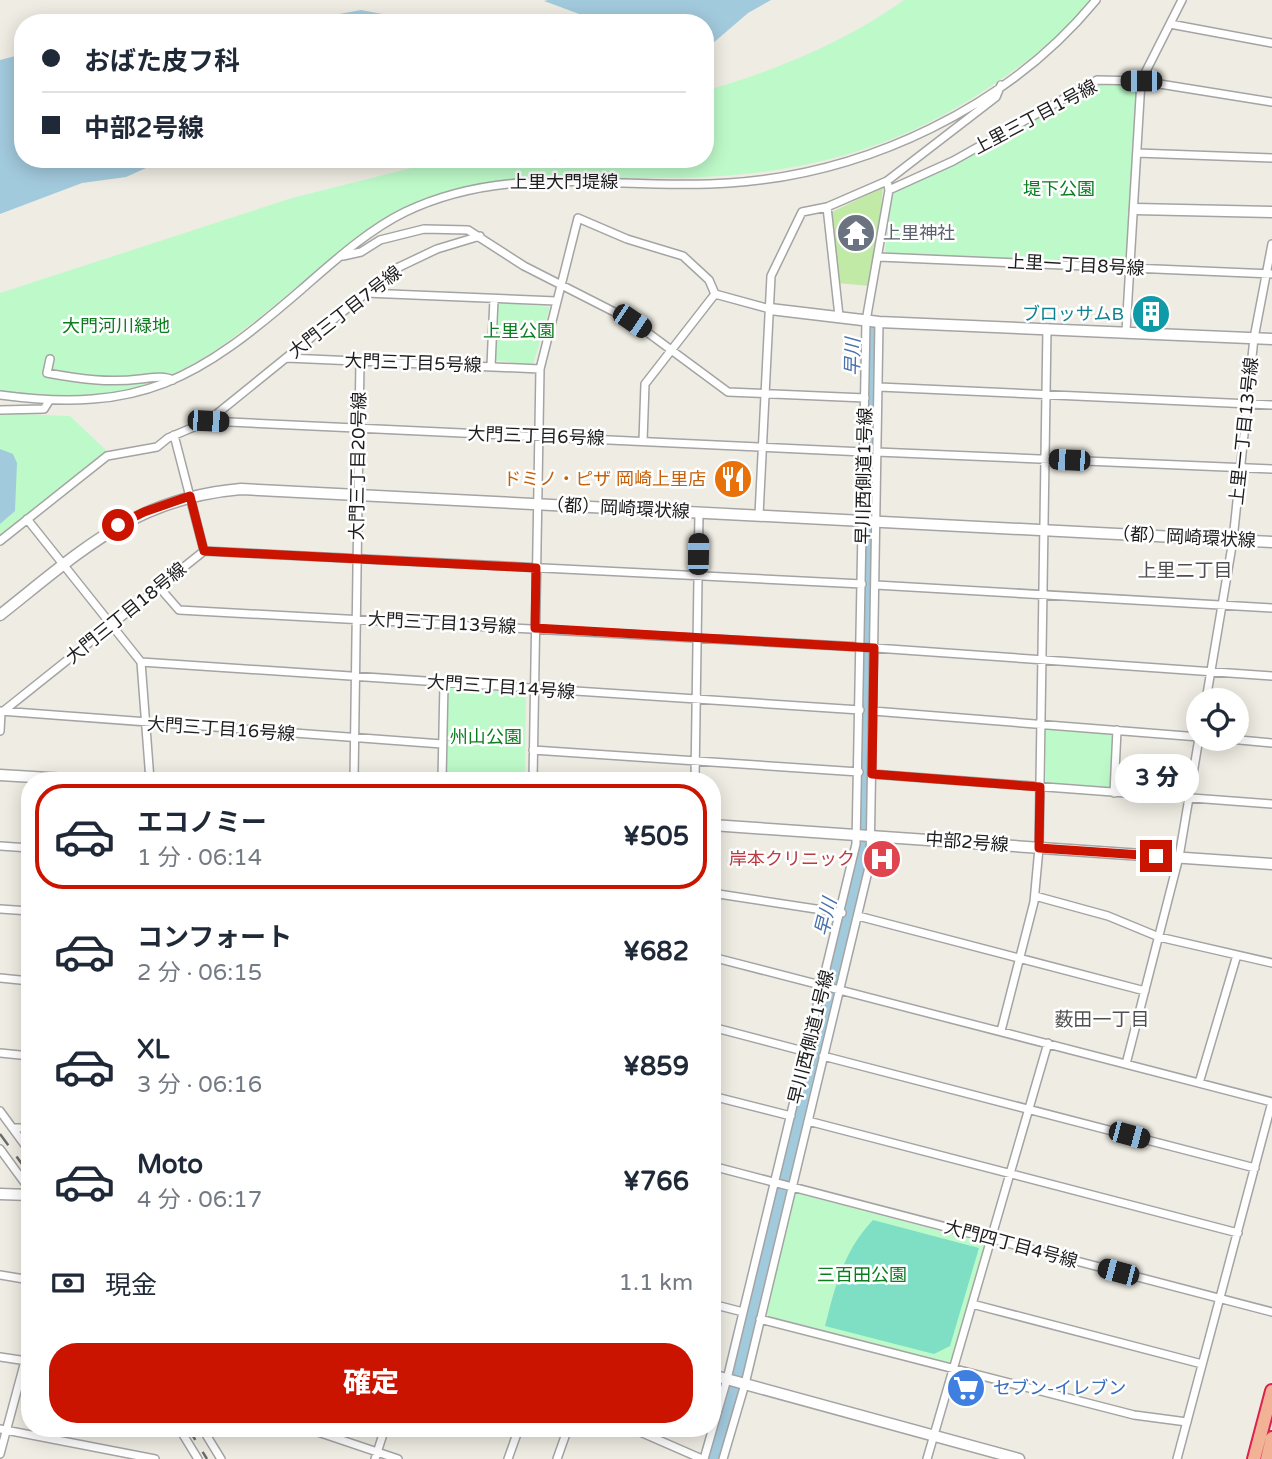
<!DOCTYPE html>
<html lang="ja">
<head>
<meta charset="utf-8">
<style>
  :root { --surface:#fff; --page:#f6f6f7; --text:#1f2937; --muted:#747a83; --line:#e0e1e3; --accent:#ca1400 }
  body { margin:0; font-family:"Varela Round","Noto Sans JP",sans-serif; background:var(--page); color:var(--text); height:100vh; display:flex; flex-direction:column; font-size:26px; white-space:nowrap }
  * { box-sizing:border-box; margin:0 }
  p { font-size:23px; color:var(--muted) }
  .icon { flex:none; width:38px; height:38px; fill:none; stroke:currentColor; stroke-width:2; stroke-linecap:round; stroke-linejoin:round }
  .map { position:relative; flex:1; overflow:hidden }
  .side { position:absolute; left:21px; top:772px; width:700px; height:665px; display:flex; flex-direction:column; background:var(--surface); border-radius:28px; box-shadow:0 4px 18px #0003 }
  .side>* { flex:none }
  .top-card { position:absolute; left:14px; top:14px; width:700px; height:154px; border-radius:28px; box-shadow:0 4px 18px #0003; display:grid; align-content:center; height:154px; padding:0 28px; background:var(--surface) }
  .tools { position:absolute; left:1186px; top:688px; display:grid; gap:14px }
  .tools a { display:grid; place-items:center; width:63px; height:63px; border-radius:50%; background:var(--surface); box-shadow:0 4px 18px #0003; font-size:35px }
  .end { position:absolute; width:32px; height:32px; margin:-16px; border:9px solid #ca1400; background:#fff; box-shadow:0 0 0 4px #fff }
  .from { border-radius:50% }
  .bubble { position:absolute; height:49px; border-radius:24px; background:var(--surface); box-shadow:0 4px 18px #0003; font-size:23px; font-weight:800; line-height:49px; text-align:center }
  .car { position:absolute; width:21px; height:42px; margin:-21px -10px; border-radius:9px; box-shadow:0 0 5px 2px #0007; background:linear-gradient(#222 24%,#8ab4d8 0 40%,#222 0 76%,#8ab4d8 0 86%,#222 0) }
  .top-card b { display:flex; align-items:center; gap:24px; height:66px; font-size:26px }
  .top-card b+b { border-top:2px solid var(--line) }
  .top-card i { width:18px; height:18px; background:var(--text) }
  ul { padding:12px 0 0; list-style:none }
  li { display:flex; align-items:center; gap:21px; height:105px; margin:0 14px 10px; padding:0 14px; border:4px solid transparent; border-radius:28px }
  li div { flex:1 }
  li b { display:block; font-size:26px }
  li em { font-style:normal; font-weight:800 }
  li.current { border-color:var(--accent) }
  li>.icon { width:63px; height:63px; stroke-width:1.5 }
  .pay { display:flex; align-items:center; gap:18px; height:77px; padding:0 28px; font-size:26px }
  .pay p { margin-inline-start:auto }
  .primary-button { display:flex; gap:14px; margin-top:auto; padding:14px 28px }
  .primary-button a { flex:1; height:80px; border-radius:28px; background:var(--accent); color:#fff; font-size:28px; font-weight:800; line-height:80px; text-align:center }
  .map>svg:first-child { display:block }
</style>
</head>
<body>
<div class="map">
<svg width="1272" height="1459" viewBox="0 0 1272 1459">
  <rect width="100%" height="100%" fill="#efece3"/>
  <path fill="#c1eaa7" d="M883,187L877,250L870,286L837,283L830,213Z"/>
  <path fill="#befac9" d="M904,0H1091C1060,37 1025,64 985,90C882,158 780,178 658,178C569,179 492,169 408,207C372,222 343,248 314,273C201,365 155,412 0,391V293L292,198L447,159H705V91C776,70 844,43 904,0Z
    M1134,83L1137,86L1128,262L1125,264L887,254L885,251L892,193L897,190L954,164L1098,84Z
    M498,302L550,307L533,365L493,360Z
    M0,413L70,416L109,453L0,536Z
    M451,687L526,694L525,780H446L447,689Z
    M1046,728L1112,734L1115,737L1112,786L1109,788L1046,784Z
    M797,1193L982,1242L984,1246L951,1361L948,1363L768,1316L765,1313L794,1194Z"/>
  <path fill="#7fdfc4" d="M873,1220L979,1248L950,1346L934,1354L825,1326C835,1286 844,1250 873,1220Z"/>
  <path fill="#a2cadd" d="M548,0H771L748,13L705,50V23H558L582,15L544,1Z
    M361,10L430,23H290Z
    M23,54V159H166L126,177L82,183L0,214V60Z
    M0,449L13,454L17,463L15,511L0,524Z"/>
  <g fill="none" stroke-linecap="round" stroke-linejoin="round">
    <path stroke="#a2cadd" stroke-width="14" d="M712,1459L732,1391L864,846L873,328"/>
    <defs>
      <path id="minor" d="M1170,24L1272,43
        M1137,153L1272,158
        M889,190L953,161L1097,80L1141,81L1272,102
        M827,207L839,316
        M343,256L361,252L380,240L424,229L468,230L524,266L632,321L728,392L865,398
        M879,257L1272,274
        M366,293L556,301
        M715,294L770,309
        M1126,331L1141,81L1182,0
        M287,358L540,369
        M50,359L47,373C79,379 109,383 140,379C151,378 163,375 173,380
        M491,366L494,299
        M879,387L1272,405
        M0,395C142,414 198,379 302,289C333,262 368,230 405,212C512,161 617,191 729,183C867,174 1008,107 1096,0
        M0,410L44,409L49,401
        M208,421L864,452
        M174,435L204,551
        M643,441L645,384L715,294
        M877,452L1272,469
        M759,515L771,276L802,212L827,207L887,181L996,97L1001,85
        M27,519L141,662L150,780
        M0,541L107,456L157,447L168,438L208,421L397,268L437,249L480,236
        M204,551L862,584
        M876,585L1272,608
        M159,587L179,610L861,647L1272,676
        M141,662L860,710
        M1206,700L1233,540L1254,338L1272,244
        M0,711L442,744
        M873,711L1199,737
        M0,731L1,713L204,551
        M1218,738L1272,743
        M533,750L859,772
        M872,774L1272,804
        M354,780L360,360
        M442,780L444,683
        M533,780L540,369L578,218L627,239L683,256L709,280L715,294
        M695,780L699,512
        M1114,793L1117,730
        M0,846L30,848
        M712,893L842,913
        M1035,896L1108,916L1159,937L1272,963
        M0,909L30,911
        M858,916L1145,991
        M712,957L1272,1102
        M0,978L30,981
        M712,1027L807,1052
        M1001,1031L1034,902L1039,848L1047,328
        M0,1053L30,1056
        M823,1056L1255,1168
        M1126,1064L1179,857L1199,738
        M1199,1083L1237,955
        M712,1096L791,1116
        M0,1111L30,1152
        M808,1121L1238,1233
        M13,1128H30
        M0,1149L30,1190
        M712,1166L1272,1312
        M0,1275L30,1280
        M712,1304L743,1312
        M972,1304L1202,1364
        M760,1319L1134,1415L1187,1422
        M0,1357L27,1361
        M179,1428L198,1459
        M202,1428L221,1459
        M306,1428L398,1459
        M631,1428L702,1459
        M0,1429L155,1459
        M0,1454L25,1361L30,1329
        M375,1459L385,1428
        M508,1459L519,1428
        M557,1459L568,1428
        M704,1459L727,1379L856,844L866,321L889,190L887,181
        M723,1459L745,1384L870,863L879,322
        M927,1459L1048,1043
        M1177,1459L1272,1102"/>
      <path id="tertiary" d="M1135,209L1272,212
        M770,309L879,322L1272,339
        M0,615C80,552 134,498 241,489L1272,542
        M0,775L83,780
        M712,825L1272,864
        M0,1194L30,1195
        M712,1375L1019,1459"/>
      <path id="trunk" d="M1254,1459L1272,1391
        M1267,1459L1272,1438"/>
    </defs>
    <use href="#minor" stroke="#a4a4a4" stroke-width="10"/>
    <use href="#tertiary" stroke="#a4a4a4" stroke-width="13"/>
    <use href="#trunk" stroke="#db214e" stroke-width="16"/>
    <use href="#minor" stroke="#fff" stroke-width="7"/>
    <use href="#tertiary" stroke="#fff" stroke-width="10"/>
    <use href="#trunk" stroke="#f2b295" stroke-width="12"/>
    <path stroke="#6b6b6b" stroke-width="2.5" stroke-dasharray="14 14" stroke-linecap="butt" d="M0,1134L30,1175
      M188,1428L207,1459"/>
  </g>
  <g fill="none" stroke-linecap="round" stroke-linejoin="round">
    <path stroke="#ca1400" stroke-width="9" d="M118,525L144,512L190,496L204,551L536,568L535,628L874,648L872,774L1040,787L1039,848L1156,856"/>
  </g>
  <defs>
    <symbol id="temple-disc" viewBox="-11 -11 22 22"><circle r="9.5" fill="#6b7280" stroke="#fff"/><path d="M0-6L5-2H3V0L6.5 2.5H4V6H1.5V3h-3V6H-4V2.5H-6.5L-3 0V-2H-5Z" fill="#fff"/></symbol>
    <symbol id="building-disc" viewBox="-11 -11 22 22"><circle r="9.5" fill="#0f9aa8" stroke="#fff"/><path d="M-4-6H4V6H1V3H-1V6H-4ZM-2.5-4.3h1.7v1.8h-1.7ZM.8-4.3h1.7v1.8H.8ZM-2.5-1h1.7V.8h-1.7ZM.8-1h1.7V.8H.8Z" fill="#fff"/></symbol>
    <symbol id="restaurant-disc" viewBox="-11 -11 22 22"><circle r="9.5" fill="#e8710a" stroke="#fff"/><path d="M-5-6h1v4h1v-4h1v4h1v-4h1v5L-1.5 .5V6h-2V.5L-5-1ZM5-6V6H3V1.5H1.5Q1.5-4 5-6Z" fill="#fff"/></symbol>
    <symbol id="hospital-disc" viewBox="-11 -11 22 22"><circle r="9.5" fill="#e0444e" stroke="#fff"/><path d="M-5-5h3v3.5h4V-5h3V5h-3V1.5h-4V5h-3Z" fill="#fff"/></symbol>
    <symbol id="supermarket-disc" viewBox="-11 -11 22 22"><circle r="9.5" fill="#3f7fe0" stroke="#fff"/><path d="M-6-5.5h2.5l.6 2H6L4.5 2H-2.5L-4.4-4H-6ZM-1.5 3.2a1.3 1.3 0 1 0 .1 0ZM3 3.2a1.3 1.3 0 1 0 .1 0Z" fill="#fff"/></symbol>
  </defs>
  <g fill-rule="evenodd">
    <use href="#temple-disc" x="834" y="211" width="44" height="44"/>
    <use href="#building-disc" x="1129" y="292" width="44" height="44"/>
    <use href="#restaurant-disc" x="711" y="457" width="44" height="44"/>
    <use href="#hospital-disc" x="860" y="837" width="44" height="44"/>
    <use href="#supermarket-disc" x="944" y="1366" width="44" height="44"/>
  </g>
  <g text-anchor="middle" dominant-baseline="central" stroke-width="5" stroke-linejoin="round" paint-order="stroke">
    <g font-size="18" fill="#1d1d1d" stroke="#fff">
      <text transform="translate(1035 117) rotate(-28)">上里三丁目1号線</text>
      <text x="564" y="182">上里大門堤線</text>
      <text transform="translate(1076 265) rotate(3)">上里一丁目8号線</text>
      <text transform="translate(345 312) rotate(-38)">大門三丁目7号線</text>
      <text transform="translate(413 363) rotate(2)">大門三丁目5号線</text>
      <text transform="translate(1244 431) rotate(-84)">上里一丁目13号線</text>
      <text transform="translate(536 436) rotate(2)">大門三丁目6号線</text>
      <text transform="translate(358 466) rotate(-89)">大門三丁目20号線</text>
      <text transform="translate(864 476) rotate(-89)">早川西側道1号線</text>
      <text transform="translate(618 508) rotate(3)">（都）岡崎環状線</text>
      <text transform="translate(1184 537) rotate(3)">（都）岡崎環状線</text>
      <text transform="translate(126 613) rotate(-39)">大門三丁目18号線</text>
      <text transform="translate(442 623) rotate(3)">大門三丁目13号線</text>
      <text transform="translate(501 687) rotate(4)">大門三丁目14号線</text>
      <text transform="translate(221 729) rotate(4)">大門三丁目16号線</text>
      <text transform="translate(967 842) rotate(4)">中部2号線</text>
      <text transform="translate(811 1037) rotate(-76)">早川西側道1号線</text>
      <text transform="translate(1011 1244) rotate(15)">大門四丁目4号線</text>
    </g>
    <g font-size="18" fill="#0a7d1f" stroke="#fff">
      <text x="1059" y="189">堤下公園</text>
      <text x="116" y="326">大門河川緑地</text>
      <text x="519" y="331">上里公園</text>
      <text x="486" y="737">州山公園</text>
      <text x="862" y="1275">三百田公園</text>
    </g>
    <g font-size="18" fill="#5b616d" stroke="#fff" text-anchor="start">
      <text x="883" y="233">上里神社</text>
    </g>
    <g font-size="18" fill="#0d838f" stroke="#fff" text-anchor="end">
      <text x="1124" y="314">ブロッサムB</text>
    </g>
    <g font-size="18" fill="#c56008" stroke="#fff" text-anchor="end">
      <text x="706" y="479">ドミノ・ピザ 岡崎上里店</text>
    </g>
    <g font-size="18" fill="#be3a42" stroke="#fff" text-anchor="end">
      <text x="855" y="859">岸本クリニック</text>
    </g>
    <g font-size="18" fill="#366cbe" stroke="#fff" text-anchor="start">
      <text x="993" y="1388">セブン-イレブン</text>
    </g>
    <g font-size="19" font-style="italic" fill="#4871ae" stroke="#fff">
      <text transform="translate(853 357) rotate(-89)">早川</text>
      <text transform="translate(826 917) rotate(-76)">早川</text>
    </g>
    <g font-size="19" fill="#505050" stroke="#fff">
      <text x="1185" y="571">上里二丁目</text>
      <text x="1102" y="1020">薮田一丁目</text>
    </g>
  </g>
</svg>
<div class="tools">
<a><svg class="icon" aria-label="locate" viewBox="0 0 24 24"><circle cx="12" cy="12" r="6"/><path d="M12 2v4M12 18v4M2 12h4M18 12h4"/></svg></a>
</div>
<i class="end from" style="left:118px;top:525px"></i>
<i class="end" style="left:1156px;top:856px"></i>
<div class="bubble" style="left:1115px;top:754px;width:84px">3 分</div>
<i class="car" style="left:1141px;top:81px;rotate:270deg"></i>
<i class="car" style="left:632px;top:321px;rotate:124deg"></i>
<i class="car" style="left:208px;top:421px;rotate:93deg"></i>
<i class="car" style="left:1069px;top:460px;rotate:272deg"></i>
<i class="car" style="left:698px;top:554px;rotate:1deg"></i>
<i class="car" style="left:1129px;top:1135px;rotate:105deg"></i>
<i class="car" style="left:1118px;top:1272px;rotate:285deg"></i>
<div class="top-card">
<b><i class="from"></i>おばた皮フ科</b>
<b><i></i>中部2号線</b>
</div>
<section class="side">
<ul>
<li class="current"><svg class="icon" aria-label="car" viewBox="0 0 24 24"><path d="M5 17H2v-5l4-1 3-4h7l3 4 3 1v5h-3M9 17h6M6 11h13"/><circle cx="7" cy="17" r="2"/><circle cx="17" cy="17" r="2"/></svg><div><b>エコノミー</b><p>1 分 · 06:14</p></div><em>¥505</em></li>
<li><svg class="icon" aria-label="car" viewBox="0 0 24 24"><path d="M5 17H2v-5l4-1 3-4h7l3 4 3 1v5h-3M9 17h6M6 11h13"/><circle cx="7" cy="17" r="2"/><circle cx="17" cy="17" r="2"/></svg><div><b>コンフォート</b><p>2 分 · 06:15</p></div><em>¥682</em></li>
<li><svg class="icon" aria-label="car" viewBox="0 0 24 24"><path d="M5 17H2v-5l4-1 3-4h7l3 4 3 1v5h-3M9 17h6M6 11h13"/><circle cx="7" cy="17" r="2"/><circle cx="17" cy="17" r="2"/></svg><div><b>XL</b><p>3 分 · 06:16</p></div><em>¥859</em></li>
<li><svg class="icon" aria-label="car" viewBox="0 0 24 24"><path d="M5 17H2v-5l4-1 3-4h7l3 4 3 1v5h-3M9 17h6M6 11h13"/><circle cx="7" cy="17" r="2"/><circle cx="17" cy="17" r="2"/></svg><div><b>Moto</b><p>4 分 · 06:17</p></div><em>¥766</em></li>
</ul>
<div class="pay"><svg class="icon" aria-label="cash" viewBox="0 0 24 24"><path d="M3 7h18v10H3z"/><circle cx="12" cy="12" r="2"/></svg>現金<p>1.1 km</p></div>
<div class="primary-button"><a>確定</a></div>
</section>
</div>
</body>
</html>
